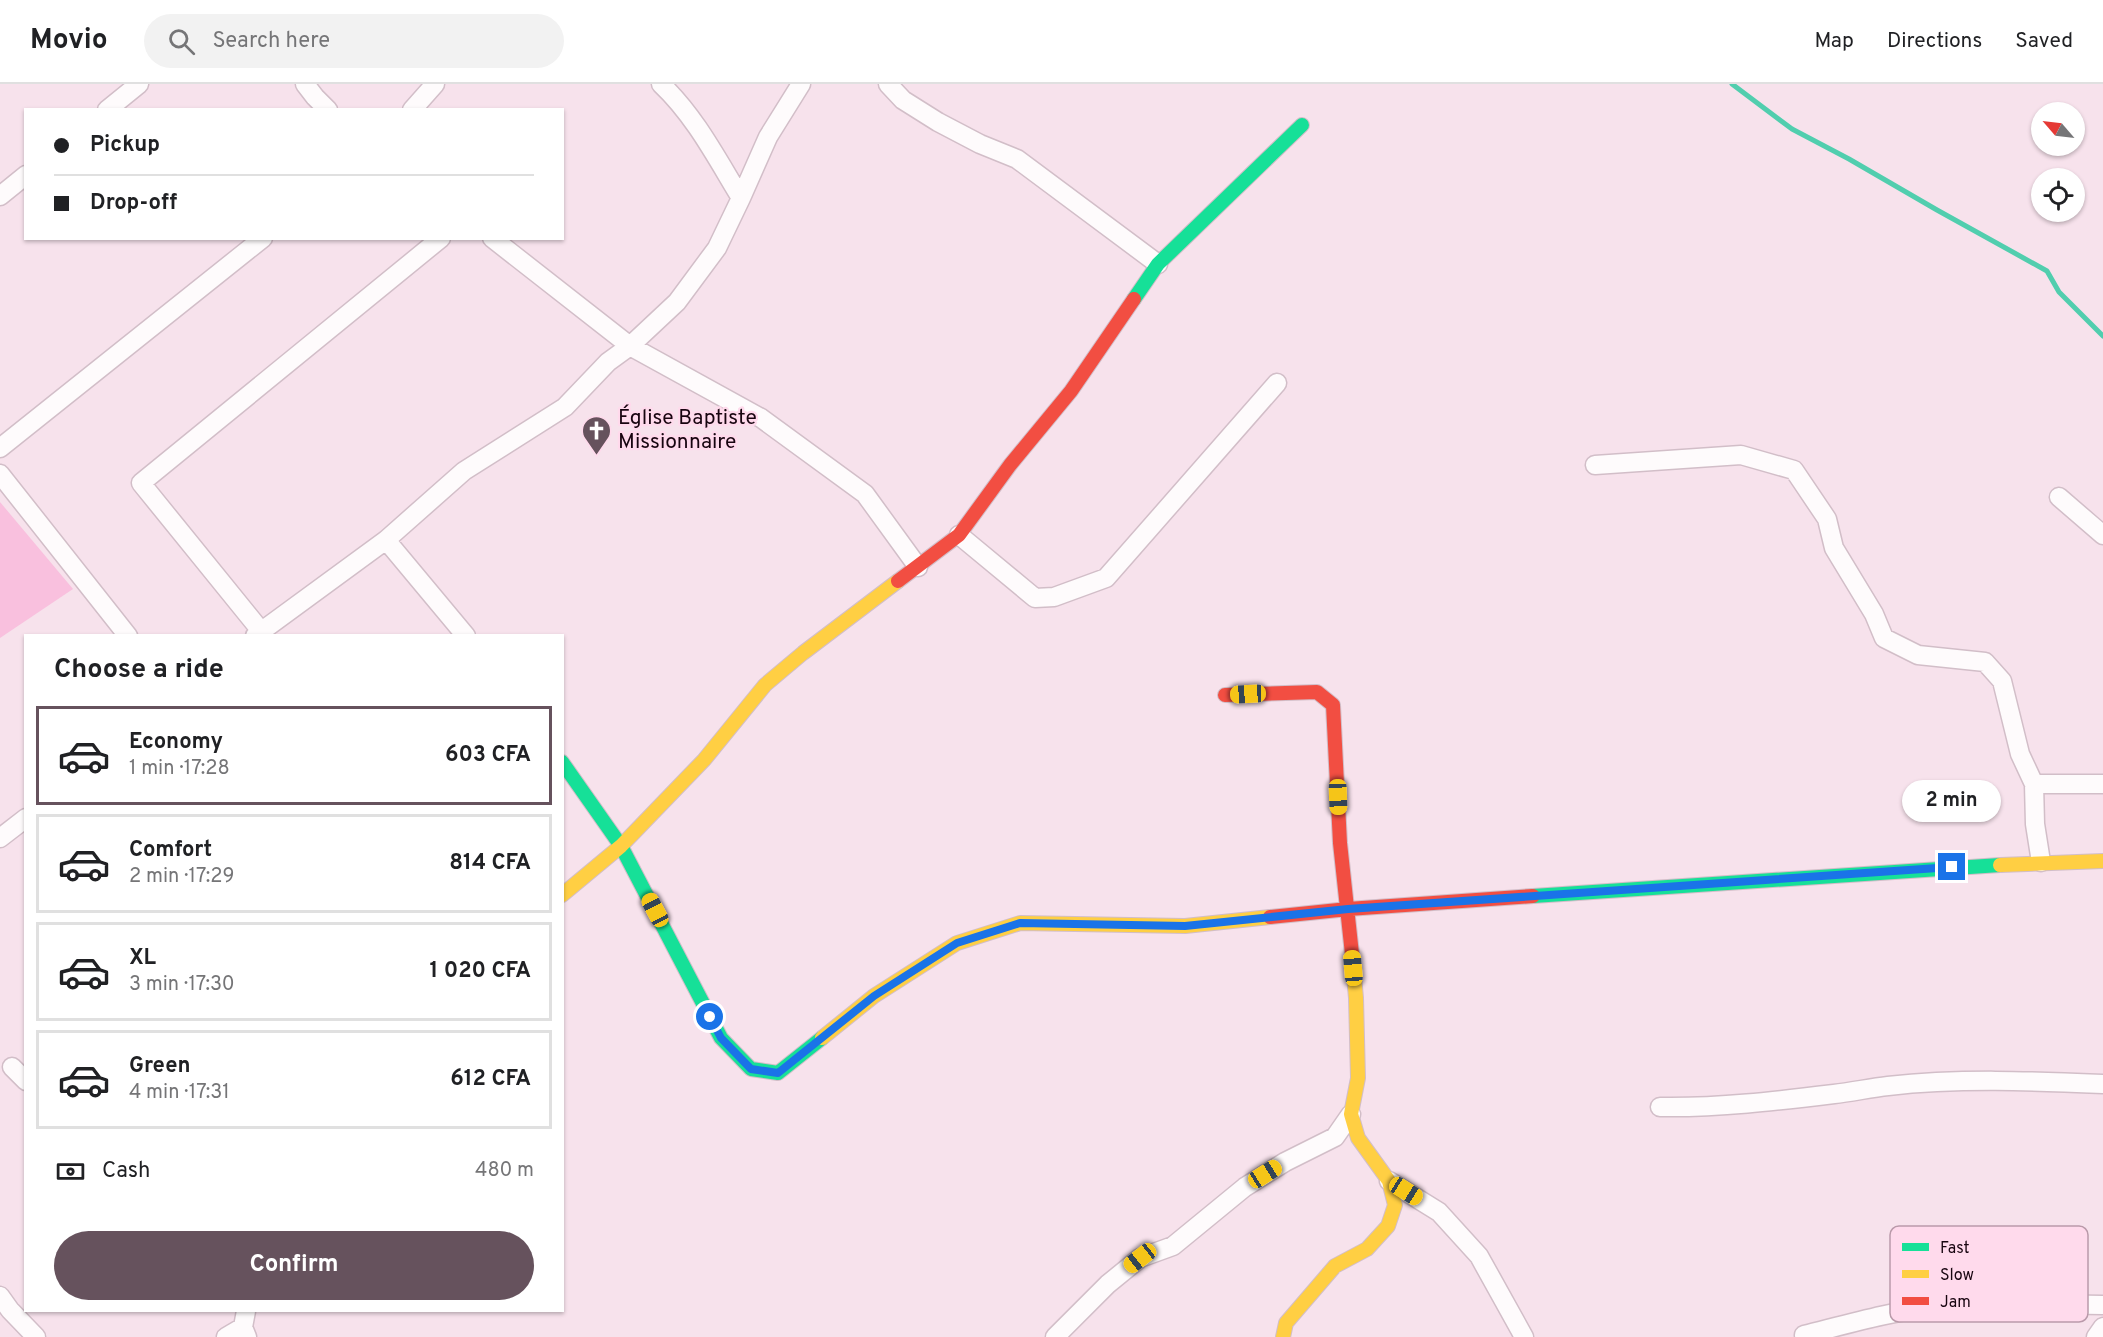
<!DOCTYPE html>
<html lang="en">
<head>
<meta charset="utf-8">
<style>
  :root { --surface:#fff; --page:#f2f2f2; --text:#202124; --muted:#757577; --line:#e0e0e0; --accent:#66525d }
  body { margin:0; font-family:Overpass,sans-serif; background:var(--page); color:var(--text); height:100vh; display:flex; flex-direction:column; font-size:22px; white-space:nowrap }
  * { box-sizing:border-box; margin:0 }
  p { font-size:20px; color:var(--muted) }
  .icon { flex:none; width:33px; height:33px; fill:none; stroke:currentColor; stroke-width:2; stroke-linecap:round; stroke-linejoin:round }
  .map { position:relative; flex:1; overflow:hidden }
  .panel { position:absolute; left:24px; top:550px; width:540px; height:678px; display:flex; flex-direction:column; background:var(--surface); border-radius:0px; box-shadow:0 2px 4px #0004 }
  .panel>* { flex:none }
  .banner { position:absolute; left:24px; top:24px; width:540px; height:132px; border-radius:0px; box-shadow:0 2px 4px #0004; display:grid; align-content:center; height:132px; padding:0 30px; background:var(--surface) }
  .needle { width:39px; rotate:298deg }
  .fabs { position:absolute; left:2031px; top:18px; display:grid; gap:12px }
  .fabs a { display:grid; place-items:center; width:54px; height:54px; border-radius:50%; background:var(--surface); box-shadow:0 2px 4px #0004; font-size:30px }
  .end { position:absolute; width:27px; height:27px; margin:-14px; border:8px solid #1a73e8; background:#fff; box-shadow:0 0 0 3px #fff }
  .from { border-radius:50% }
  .bubble { position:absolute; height:42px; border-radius:21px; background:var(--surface); box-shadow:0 2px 4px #0004; font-size:20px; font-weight:700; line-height:42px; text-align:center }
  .car { position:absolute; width:18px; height:36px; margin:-18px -9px; border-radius:8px; box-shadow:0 0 4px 2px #0007; background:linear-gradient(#f5c518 24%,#345 0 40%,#f5c518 0 76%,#345 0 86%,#f5c518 0) }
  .banner b { display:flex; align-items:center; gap:21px; height:57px; font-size:22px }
  .banner b+b { border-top:2px solid var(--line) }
  .banner i { width:15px; height:15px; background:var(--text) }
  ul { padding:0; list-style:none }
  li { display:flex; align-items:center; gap:18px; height:99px; margin:0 12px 9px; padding:0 18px; border:3px solid var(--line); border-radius:0px }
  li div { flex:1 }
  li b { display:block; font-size:22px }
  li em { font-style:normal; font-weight:700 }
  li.active { border-color:var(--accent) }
  li>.icon { width:54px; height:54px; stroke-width:1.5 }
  h2 { padding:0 30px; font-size:27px; line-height:72px }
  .pay { display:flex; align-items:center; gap:15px; height:66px; padding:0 30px; font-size:22px }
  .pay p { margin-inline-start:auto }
  .button { display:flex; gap:12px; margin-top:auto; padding:12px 30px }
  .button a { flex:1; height:69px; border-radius:36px; background:var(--accent); color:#fff; font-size:24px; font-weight:700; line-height:69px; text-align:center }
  header { display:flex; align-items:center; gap:36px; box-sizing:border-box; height:84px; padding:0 30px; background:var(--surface); border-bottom:2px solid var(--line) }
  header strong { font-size:28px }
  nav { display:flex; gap:33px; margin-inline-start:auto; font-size:21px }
  .search { width:420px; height:54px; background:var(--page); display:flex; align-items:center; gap:15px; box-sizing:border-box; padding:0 21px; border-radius:33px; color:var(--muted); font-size:22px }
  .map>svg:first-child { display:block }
</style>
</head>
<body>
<header>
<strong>Movio</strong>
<div class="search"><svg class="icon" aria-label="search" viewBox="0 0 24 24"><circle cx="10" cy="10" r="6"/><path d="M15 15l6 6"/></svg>Search here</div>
<nav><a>Map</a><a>Directions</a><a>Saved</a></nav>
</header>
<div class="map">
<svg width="2103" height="1253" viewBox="0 0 2103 1253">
  <rect width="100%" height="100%" fill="#f7e2ec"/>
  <path fill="#f9c0de" d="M0,418L73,505L0,554Z"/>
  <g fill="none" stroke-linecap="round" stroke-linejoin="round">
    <path stroke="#51ceae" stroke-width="5" d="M1732,0L1792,45L1849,75L1937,126L2047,187L2059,208L2103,252"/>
    <defs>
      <path id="street" d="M305,0L315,13L328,26
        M888,0L903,16L938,38L980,60L1017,75L1158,180
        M107,26L139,0
        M412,26L435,0
        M0,112L26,91
        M741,114L768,53L801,0
        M492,154L630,262L761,334L865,410L918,483
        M0,364L263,154
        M1595,381L1741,371L1794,386L1827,435L1834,464L1874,530L1884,554L1918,571L1985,578L2002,597L2020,670L2034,700L2035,740L2041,778
        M0,390L128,552
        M2059,413L2103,451
        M959,451L1035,514L1054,513L1106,494L1277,299
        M386,456L466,552
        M261,547L141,399L441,154
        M255,552L386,456L464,387L565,323L608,278L630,262L677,218L717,164L741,114C717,75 695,32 661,0
        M2034,700H2103
        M0,754L26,734
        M12,983L26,997
        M1660,1023C1718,1024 1776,1017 1834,1010C1852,1008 1870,1004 1888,1002C1959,994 2032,997 2103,1000
        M1389,1097L1439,1128L1479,1172L1524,1253
        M0,1212L10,1226L36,1253
        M246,1227L243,1243L247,1253
        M1804,1251C1848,1240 1893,1227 1938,1222C1992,1216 2048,1220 2103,1221
        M226,1253L243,1243
        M1055,1253L1108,1200L1140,1174L1173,1162L1245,1103L1285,1078L1335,1053L1351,1030
        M2096,1253L2103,1243"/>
      <path id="fast" d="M1134,215L1158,180L1302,41
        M562,678L621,762L721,954L751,985L778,989L822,954
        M1533,812L2000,781"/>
      <path id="slow" d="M2000,781L2103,777
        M562,811L621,762L704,676L765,601L803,569L898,497
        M822,954L874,912L957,859L1020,839L1185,842L1270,833
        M1283,1253L1286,1239L1335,1182L1367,1165L1388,1142L1395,1121L1389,1097L1358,1054L1351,1030L1358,994L1356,914L1352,870"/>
      <path id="jam" d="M898,497L959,451L1010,381L1071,307L1134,215
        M1225,611L1317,608L1333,621L1340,759L1352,870
        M1270,833L1348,825L1533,812"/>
    </defs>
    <use href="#street" stroke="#d2bec8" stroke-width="21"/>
    <use href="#fast" stroke="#d2bec8" stroke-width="16"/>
    <use href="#slow" stroke="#d2bec8" stroke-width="16"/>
    <use href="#jam" stroke="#d2bec8" stroke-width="16"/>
    <use href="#street" stroke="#fefbfc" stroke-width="18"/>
    <use href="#fast" stroke="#16e098" stroke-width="14"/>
    <use href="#slow" stroke="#ffcf43" stroke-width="14"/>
    <use href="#jam" stroke="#f24e42" stroke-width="14"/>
  </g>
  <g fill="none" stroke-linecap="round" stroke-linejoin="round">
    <path stroke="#1a73e8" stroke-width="8" d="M710,933L721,954L751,985L778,989L874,912L957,859L1020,839L1185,842L1348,825L1952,783"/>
  </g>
  <defs>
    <symbol id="church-pin" viewBox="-11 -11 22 30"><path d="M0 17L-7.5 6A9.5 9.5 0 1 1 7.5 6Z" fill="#66525d" stroke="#ffdaec"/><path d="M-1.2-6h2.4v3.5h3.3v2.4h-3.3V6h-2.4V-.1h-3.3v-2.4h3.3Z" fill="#fff"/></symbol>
  </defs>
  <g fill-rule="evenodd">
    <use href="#church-pin" x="580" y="330" width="33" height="45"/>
  </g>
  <g text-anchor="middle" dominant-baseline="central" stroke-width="4.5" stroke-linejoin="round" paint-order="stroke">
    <g font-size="21" fill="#180510" stroke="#ffdaec" text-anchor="start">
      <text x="618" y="334">Église Baptiste<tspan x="618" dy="24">Missionnaire</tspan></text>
    </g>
  </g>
  <rect x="1890" y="1142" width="198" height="96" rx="9" fill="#ffdaec" stroke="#ba9aaa" stroke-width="1.5"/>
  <rect x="1902" y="1159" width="27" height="8" fill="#16e098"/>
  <rect x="1902" y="1186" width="27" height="8" fill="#ffcf43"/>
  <rect x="1902" y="1213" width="27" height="8" fill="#f24e42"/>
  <g font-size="16" fill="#180510">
    <text x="1940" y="1169">Fast</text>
    <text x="1940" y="1196">Slow</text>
    <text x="1940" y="1223">Jam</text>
  </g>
</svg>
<div class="fabs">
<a><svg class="needle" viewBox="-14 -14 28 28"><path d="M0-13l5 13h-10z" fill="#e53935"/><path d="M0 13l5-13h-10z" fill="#757577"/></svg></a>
<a><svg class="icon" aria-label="locate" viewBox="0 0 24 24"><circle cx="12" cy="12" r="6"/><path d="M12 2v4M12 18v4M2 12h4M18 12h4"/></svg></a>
</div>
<i class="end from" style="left:710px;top:933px"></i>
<i class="end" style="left:1952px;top:783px"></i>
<div class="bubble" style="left:1902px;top:696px;width:99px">2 min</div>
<i class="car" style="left:1248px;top:610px;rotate:267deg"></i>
<i class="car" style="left:1338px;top:713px;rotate:178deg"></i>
<i class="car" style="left:655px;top:826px;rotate:332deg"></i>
<i class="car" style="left:1353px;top:884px;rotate:355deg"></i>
<i class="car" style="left:1265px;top:1090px;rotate:58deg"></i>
<i class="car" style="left:1406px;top:1107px;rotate:122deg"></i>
<i class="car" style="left:1140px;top:1174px;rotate:232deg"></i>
<div class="banner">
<b><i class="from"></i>Pickup</b>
<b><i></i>Drop-off</b>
</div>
<section class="panel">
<h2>Choose a ride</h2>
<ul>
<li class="active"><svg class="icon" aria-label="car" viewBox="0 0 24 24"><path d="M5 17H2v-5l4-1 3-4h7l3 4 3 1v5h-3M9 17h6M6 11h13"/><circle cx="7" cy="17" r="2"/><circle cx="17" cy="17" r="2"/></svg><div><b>Economy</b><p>1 min · 17:28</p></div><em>603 CFA</em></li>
<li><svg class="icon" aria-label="car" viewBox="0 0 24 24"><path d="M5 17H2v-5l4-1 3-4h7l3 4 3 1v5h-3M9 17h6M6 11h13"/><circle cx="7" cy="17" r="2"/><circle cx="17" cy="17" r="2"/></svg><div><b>Comfort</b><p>2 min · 17:29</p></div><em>814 CFA</em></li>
<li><svg class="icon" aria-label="car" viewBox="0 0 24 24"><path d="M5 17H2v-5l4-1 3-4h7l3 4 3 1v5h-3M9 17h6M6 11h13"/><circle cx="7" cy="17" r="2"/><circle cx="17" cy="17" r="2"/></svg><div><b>XL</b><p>3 min · 17:30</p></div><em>1 020 CFA</em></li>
<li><svg class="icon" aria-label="car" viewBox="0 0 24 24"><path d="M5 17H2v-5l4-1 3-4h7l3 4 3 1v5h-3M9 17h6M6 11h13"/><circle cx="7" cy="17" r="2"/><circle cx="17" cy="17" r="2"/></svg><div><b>Green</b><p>4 min · 17:31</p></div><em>612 CFA</em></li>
</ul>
<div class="pay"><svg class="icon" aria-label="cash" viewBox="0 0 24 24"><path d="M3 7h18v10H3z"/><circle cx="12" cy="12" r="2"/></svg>Cash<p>480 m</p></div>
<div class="button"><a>Confirm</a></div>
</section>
</div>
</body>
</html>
